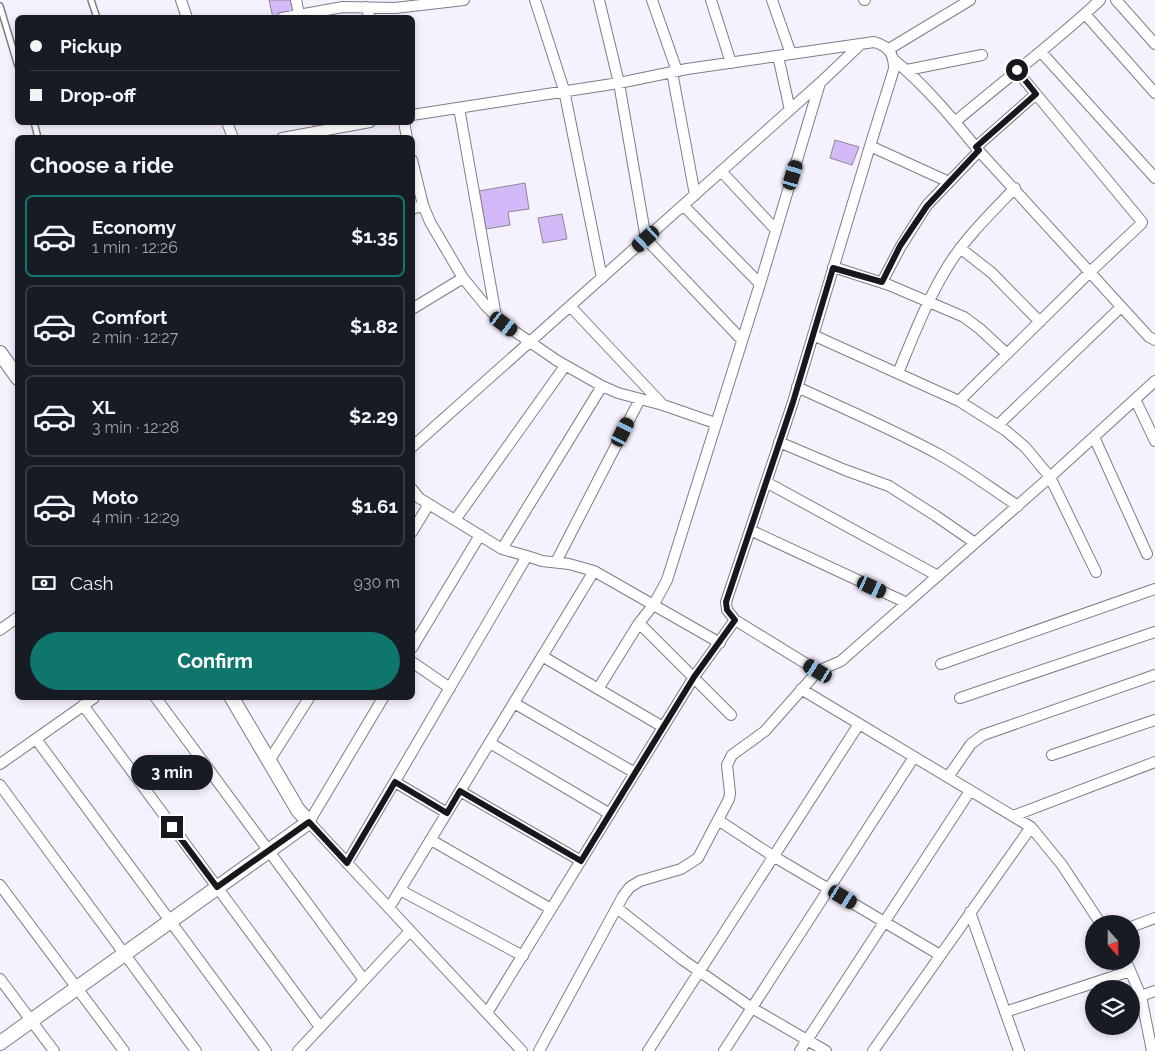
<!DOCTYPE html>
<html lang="en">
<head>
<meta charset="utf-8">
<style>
  :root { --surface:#171b24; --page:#242831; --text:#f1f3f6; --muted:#9ea1a6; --line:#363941; --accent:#0f766e }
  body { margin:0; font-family:Raleway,sans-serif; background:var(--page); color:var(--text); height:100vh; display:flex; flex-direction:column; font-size:19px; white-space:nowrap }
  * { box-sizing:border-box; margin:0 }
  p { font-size:16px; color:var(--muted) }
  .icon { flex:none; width:28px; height:28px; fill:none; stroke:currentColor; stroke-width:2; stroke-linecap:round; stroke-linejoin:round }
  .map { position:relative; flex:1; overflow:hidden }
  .details { position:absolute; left:15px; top:135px; width:400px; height:565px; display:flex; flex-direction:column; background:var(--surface); border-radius:8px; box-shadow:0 2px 8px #0003 }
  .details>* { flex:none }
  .guide { position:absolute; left:15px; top:15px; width:400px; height:110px; border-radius:8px; box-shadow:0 2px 8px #0003; display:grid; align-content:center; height:110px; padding:0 15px; background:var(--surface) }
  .needle { width:32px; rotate:159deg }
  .tools { position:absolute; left:1085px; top:915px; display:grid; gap:10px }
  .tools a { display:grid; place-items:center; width:55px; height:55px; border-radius:50%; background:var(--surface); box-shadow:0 2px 8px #0003; font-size:25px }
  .end { position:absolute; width:22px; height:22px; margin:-11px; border:6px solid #19171b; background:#fff; box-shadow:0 0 0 2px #fff }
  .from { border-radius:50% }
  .bubble { position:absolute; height:35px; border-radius:18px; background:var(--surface); box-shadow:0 2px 8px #0003; font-size:16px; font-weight:700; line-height:35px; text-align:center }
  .car { position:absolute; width:15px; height:30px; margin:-15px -8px; border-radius:6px; box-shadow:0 0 4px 1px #0007; background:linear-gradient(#222 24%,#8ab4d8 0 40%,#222 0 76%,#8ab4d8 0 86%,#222 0) }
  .guide b { display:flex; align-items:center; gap:18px; height:48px; font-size:19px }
  .guide b+b { border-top:1px solid var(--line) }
  .guide i { width:12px; height:12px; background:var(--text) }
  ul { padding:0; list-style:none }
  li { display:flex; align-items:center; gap:15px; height:82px; margin:0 10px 8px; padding:0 5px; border:2px solid var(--line); border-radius:8px }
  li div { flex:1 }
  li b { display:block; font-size:19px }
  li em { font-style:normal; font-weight:700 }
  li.on { border-color:var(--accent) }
  li>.icon { width:45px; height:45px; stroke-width:1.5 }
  h2 { padding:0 15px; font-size:22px; line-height:60px }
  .pay { display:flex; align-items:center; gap:12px; height:55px; padding:0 15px; font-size:19px }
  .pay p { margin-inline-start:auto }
  .primary-button { display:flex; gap:10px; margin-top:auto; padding:10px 15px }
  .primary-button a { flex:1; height:58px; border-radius:30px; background:var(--accent); color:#fff; font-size:20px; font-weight:700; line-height:58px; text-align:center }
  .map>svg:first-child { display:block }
</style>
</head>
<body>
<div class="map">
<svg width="1155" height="1051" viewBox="0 0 1155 1051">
  <rect width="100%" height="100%" fill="#f6f2fd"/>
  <path fill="#d4b9f9" stroke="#8c8893" d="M269,0H293L296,13L273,18Z
    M312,122H338L314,128Z
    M835,140L859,147L852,165L830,158Z
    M525,183L529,209L508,212L510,225L486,229L479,191Z
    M562,214L567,239L543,243L538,218Z"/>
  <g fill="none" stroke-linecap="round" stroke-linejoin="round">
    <defs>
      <path id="service" d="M91,0L97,18
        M0,6L18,66
        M34,122L38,138"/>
      <path id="minor" d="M181,0L187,18
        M296,0L299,14
        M535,0L564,90L602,278
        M599,0L619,83L646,239L741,339
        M652,0L677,71
        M711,0L731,63
        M772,0L791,54
        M864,0H865
        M1116,0L1155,44
        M366,7L370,18
        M1085,14L1155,93
        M282,18L343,7L395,8L464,0
        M889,49L970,0
        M1041,52L1155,178
        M778,56L790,110
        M894,60C926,86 953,119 979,151L1149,337L1155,340
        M907,70L982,55
        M672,72L695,195
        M459,108L496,316
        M412,115L619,83L687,69L874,42C888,46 894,53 894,69L870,146L793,402L726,602L727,610L735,620L818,671
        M227,122L233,138
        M404,122L407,138
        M955,122C1003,81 1054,43 1100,0
        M282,138L370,122
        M870,146L949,182
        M976,147L1036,94
        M412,160L423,205L430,222L463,278L486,306L504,324L556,360L602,386L618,393L663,405L715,423
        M721,171L776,230
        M683,205L760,284
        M412,209L423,205
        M960,248L992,273L1040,322
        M833,267L889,285L964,317L980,329L1007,354
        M882,282L901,246L927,205L979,151
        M570,306L662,404
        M412,309L463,278
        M813,335L959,401L1005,430L1025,447L1050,477L1096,572
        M898,373C913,337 927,300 948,266C966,237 991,213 1015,188
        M797,387C845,409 894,430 940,455C967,470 992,489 1018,506
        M1135,399L1155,441
        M959,401L1091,271L1141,224L1142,222L1017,71
        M998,425L1121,307
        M1094,437L1147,554
        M779,442L845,470L889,486L936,516L975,543
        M412,447L820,83L861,44
        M766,482L938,576
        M455,520L565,366
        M750,530L907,603
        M412,532L429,504
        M502,549L602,386
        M527,556L542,561L569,564L594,571L720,643
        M556,562L640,399
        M639,623L731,715
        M0,630L18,617
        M412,648L480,535
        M542,656L663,727
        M412,662L450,688
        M941,664L1155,589
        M598,689L639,623L654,604L667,580L760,284L820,83
        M801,689L1031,827L1062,865L1101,924
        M156,698L364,980
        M383,698L309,822L522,1051
        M960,698L1155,632
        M514,703L635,773
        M83,705L320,1027
        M36,739L266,1051
        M490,743L610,814
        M1052,755L1155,720
        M269,761L309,698
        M0,764L94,698
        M948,777L971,744L983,735L1155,675
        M395,782L447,813
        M0,785L196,1051
        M460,791L581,861
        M1013,816L1155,762
        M718,820L773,856L940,955
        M431,840L551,909
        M347,863L527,556L502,549L419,498L412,489
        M0,885L124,1051
        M400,890L523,956
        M389,908L594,571
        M617,908L683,960L752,1008L826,1051
        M970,912L1019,1051
        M1131,927L1155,918
        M1126,961L1141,996L1152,1051
        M0,979L54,1051
        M1141,996L1155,991
        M1005,1012L1130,971
        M487,1013L694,677L735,620
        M298,1051L410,931
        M539,1051L623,896L630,887L640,881L681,869L698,858L729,799L730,793L727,765L732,755L765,731L818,671L841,661L1050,477L1155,381
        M648,1051L859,724
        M724,1051L914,757
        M800,1051L970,791
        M873,1051L1031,827"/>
      <path id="tertiary" d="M0,353L18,378
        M0,1043L309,822L298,810L232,698"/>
    </defs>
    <use href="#service" stroke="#807c86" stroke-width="8"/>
    <use href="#minor" stroke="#807c86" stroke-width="12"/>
    <use href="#tertiary" stroke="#807c86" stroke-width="16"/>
    <use href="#service" stroke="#fff" stroke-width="5"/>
    <use href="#minor" stroke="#fff" stroke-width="10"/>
    <use href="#tertiary" stroke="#fff" stroke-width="14"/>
  </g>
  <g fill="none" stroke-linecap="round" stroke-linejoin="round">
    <path stroke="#19171b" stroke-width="6" d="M172,827L217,887L309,822L347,863L395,782L447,813L460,791L581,861L694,677L735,620L727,610L726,602L793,402L833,268L882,282L900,246L927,206L979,150L976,147L1036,94L1017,70"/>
  </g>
</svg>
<div class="tools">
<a><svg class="needle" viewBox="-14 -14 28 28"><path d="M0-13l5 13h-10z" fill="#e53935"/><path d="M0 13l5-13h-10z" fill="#9ea1a6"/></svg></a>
<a><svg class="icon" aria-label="layers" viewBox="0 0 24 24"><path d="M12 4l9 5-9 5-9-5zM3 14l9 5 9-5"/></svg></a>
</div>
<i class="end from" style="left:1017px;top:70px"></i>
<i class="end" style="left:172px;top:827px"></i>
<div class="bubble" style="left:131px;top:755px;width:82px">3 min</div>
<i class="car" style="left:793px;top:175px;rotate:17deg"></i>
<i class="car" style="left:646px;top:239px;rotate:228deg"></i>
<i class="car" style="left:504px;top:324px;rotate:127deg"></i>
<i class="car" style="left:623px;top:432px;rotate:27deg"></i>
<i class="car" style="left:872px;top:587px;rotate:115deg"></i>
<i class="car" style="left:818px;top:671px;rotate:301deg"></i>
<i class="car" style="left:843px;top:897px;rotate:121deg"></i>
<div class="guide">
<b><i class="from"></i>Pickup</b>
<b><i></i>Drop-off</b>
</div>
<section class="details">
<h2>Choose a ride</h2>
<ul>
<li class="on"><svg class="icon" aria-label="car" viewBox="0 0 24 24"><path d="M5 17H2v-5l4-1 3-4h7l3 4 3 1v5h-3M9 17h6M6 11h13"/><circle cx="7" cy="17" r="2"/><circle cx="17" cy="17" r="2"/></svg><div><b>Economy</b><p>1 min · 12:26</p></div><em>$1.35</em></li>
<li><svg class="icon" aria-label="car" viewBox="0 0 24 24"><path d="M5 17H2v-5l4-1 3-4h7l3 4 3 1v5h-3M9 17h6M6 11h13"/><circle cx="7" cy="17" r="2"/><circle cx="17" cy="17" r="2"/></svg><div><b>Comfort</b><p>2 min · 12:27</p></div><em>$1.82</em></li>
<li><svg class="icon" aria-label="car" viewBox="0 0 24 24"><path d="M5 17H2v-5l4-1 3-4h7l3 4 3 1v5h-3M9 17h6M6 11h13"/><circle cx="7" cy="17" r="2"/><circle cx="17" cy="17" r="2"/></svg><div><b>XL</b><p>3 min · 12:28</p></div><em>$2.29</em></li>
<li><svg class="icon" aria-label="car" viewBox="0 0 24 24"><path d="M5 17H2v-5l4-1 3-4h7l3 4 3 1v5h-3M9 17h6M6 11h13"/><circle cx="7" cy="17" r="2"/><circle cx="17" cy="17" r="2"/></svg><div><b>Moto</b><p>4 min · 12:29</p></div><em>$1.61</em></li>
</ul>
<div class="pay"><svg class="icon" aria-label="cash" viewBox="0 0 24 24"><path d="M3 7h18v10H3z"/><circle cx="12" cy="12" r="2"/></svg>Cash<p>930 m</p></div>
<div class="primary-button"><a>Confirm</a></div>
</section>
</div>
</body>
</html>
